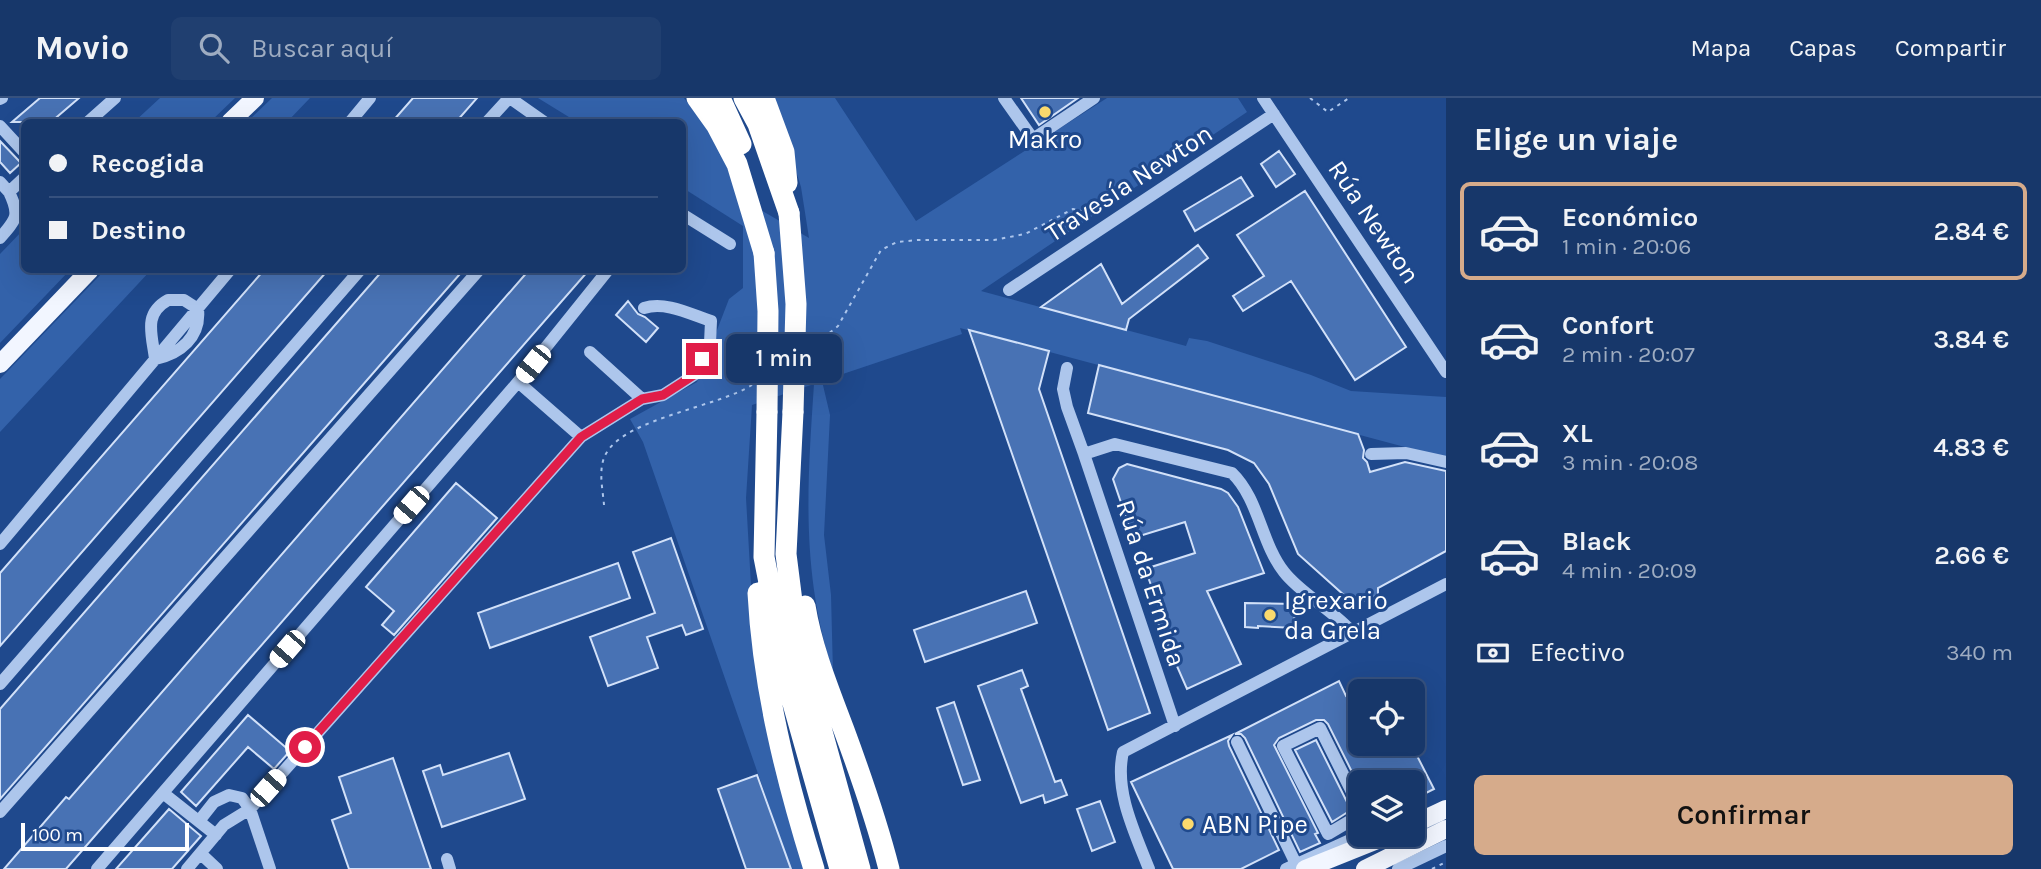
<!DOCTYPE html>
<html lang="es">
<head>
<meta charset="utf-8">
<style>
  :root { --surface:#17376a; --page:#203f70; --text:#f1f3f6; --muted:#9eacc1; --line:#36517e; --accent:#d6ab8b }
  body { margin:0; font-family:Karla,sans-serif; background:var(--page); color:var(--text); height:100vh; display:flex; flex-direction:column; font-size:26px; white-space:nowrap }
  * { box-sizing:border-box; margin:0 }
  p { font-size:23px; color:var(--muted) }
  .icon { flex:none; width:38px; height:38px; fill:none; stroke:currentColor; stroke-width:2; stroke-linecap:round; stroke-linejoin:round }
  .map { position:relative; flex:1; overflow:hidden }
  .details { display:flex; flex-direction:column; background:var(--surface); width:595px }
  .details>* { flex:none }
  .top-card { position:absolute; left:21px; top:21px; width:665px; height:154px; border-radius:10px; box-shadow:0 7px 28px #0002,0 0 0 2px var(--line); display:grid; align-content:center; height:154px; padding:0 28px; background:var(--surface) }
  .fabs { position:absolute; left:1348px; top:581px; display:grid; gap:14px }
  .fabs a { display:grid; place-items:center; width:77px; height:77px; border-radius:10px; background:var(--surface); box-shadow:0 7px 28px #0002,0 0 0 2px var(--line); font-size:35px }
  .scale { position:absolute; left:21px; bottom:18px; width:168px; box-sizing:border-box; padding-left:7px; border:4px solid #fff; border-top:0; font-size:19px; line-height:24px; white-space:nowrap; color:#fff; -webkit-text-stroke:5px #1f498d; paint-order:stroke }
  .end { position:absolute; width:32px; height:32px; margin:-16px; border:9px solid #e11d48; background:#fff; box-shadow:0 0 0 4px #fff }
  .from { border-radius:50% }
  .bubble { position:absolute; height:49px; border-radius:10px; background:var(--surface); box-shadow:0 7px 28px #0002,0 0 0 2px var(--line); font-size:23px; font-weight:600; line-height:49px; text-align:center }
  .car { position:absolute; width:21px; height:42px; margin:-21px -10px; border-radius:9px; box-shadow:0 0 5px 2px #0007; background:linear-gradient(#fff 24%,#345 0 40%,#fff 0 76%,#345 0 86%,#fff 0) }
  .top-card b { display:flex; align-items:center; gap:24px; height:66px; font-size:26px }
  .top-card b+b { border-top:2px solid var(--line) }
  .top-card i { width:18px; height:18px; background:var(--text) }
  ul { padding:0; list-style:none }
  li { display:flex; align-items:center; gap:21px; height:98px; margin:0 14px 10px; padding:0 14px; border:4px solid transparent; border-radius:10px }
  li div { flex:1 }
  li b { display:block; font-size:26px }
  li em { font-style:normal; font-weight:600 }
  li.current { border-color:var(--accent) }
  li>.icon { width:63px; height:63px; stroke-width:1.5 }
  h2 { padding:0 28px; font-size:32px; line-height:84px }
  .pay { display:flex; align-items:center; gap:18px; height:77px; padding:0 28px; font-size:26px }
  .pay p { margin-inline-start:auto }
  .button { display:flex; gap:14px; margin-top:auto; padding:14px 28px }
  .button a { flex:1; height:80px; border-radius:10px; background:var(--accent); color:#111; font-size:28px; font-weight:600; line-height:80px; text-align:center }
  header { display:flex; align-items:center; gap:42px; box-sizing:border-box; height:98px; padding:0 35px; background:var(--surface); border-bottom:2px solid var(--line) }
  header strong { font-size:33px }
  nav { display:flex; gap:38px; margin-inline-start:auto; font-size:24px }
  .search { width:490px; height:63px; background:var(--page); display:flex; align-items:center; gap:18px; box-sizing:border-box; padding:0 24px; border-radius:10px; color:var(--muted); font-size:26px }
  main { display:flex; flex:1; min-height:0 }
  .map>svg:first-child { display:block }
</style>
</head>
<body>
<header>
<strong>Movio</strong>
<div class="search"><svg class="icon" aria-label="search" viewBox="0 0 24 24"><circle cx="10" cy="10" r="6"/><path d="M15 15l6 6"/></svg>Buscar aquí</div>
<nav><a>Mapa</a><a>Capas</a><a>Compartir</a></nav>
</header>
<main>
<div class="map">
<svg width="1446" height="771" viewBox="0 0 1446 771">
  <rect width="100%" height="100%" fill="#1f498d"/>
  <path fill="#3362aa" d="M160,0H235L210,24H134Z
    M272,0H310L287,24H247Z
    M538,0H684L710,34L721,53L738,99L809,140L801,89L773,0H835L916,123L1107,0H1238L1247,14L981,193L1186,248L1189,240L1207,243L1311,277L1351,293L1446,299V360L960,230L962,236L822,283L830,317L824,437L831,497L833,575C801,474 807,390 814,286L752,307L746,400L754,540L806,771H791L643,344L630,321L697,284L729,201L743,190V128L683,90L682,24H577Z
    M24,131V172H70L0,245V156Z
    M105,172H151L0,334V281Z"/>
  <path fill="#4872b4" stroke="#d2e1f9" stroke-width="2" d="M40,0H79L51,24H12Z
    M413,0H477L456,24H392Z
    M1021,0H1078L1039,27Z
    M0,43L21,65L10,75L0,64Z
    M1279,53L1295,76L1276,89L1261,66Z
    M1241,79L1253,98L1195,133L1184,113Z
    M1305,93L1406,249L1355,282L1291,183L1243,213L1233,198L1264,178L1237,137Z
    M1198,147L1208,160L1129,221L1126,232L1041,209L1101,166L1122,206Z
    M264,172H328L0,548V475Z
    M383,172H454L460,176L0,701V611Z
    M529,172H589L66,771H4L66,699L69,701Z
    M628,203L638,216L645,219L658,230L646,244L616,217Z
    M969,232L1049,253L1039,291L1150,615L1108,632Z
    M1099,267L1358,336L1364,352L1363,360L1367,364L1370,374L1405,364L1446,373V453L1378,490V497L1354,506L1298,456L1269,386L1254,365L1228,352L1088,315Z
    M1127,366L1221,391L1228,395L1238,409L1264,475L1207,493L1241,566L1187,591L1158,525L1164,522L1145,471L1195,455L1185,424L1133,440L1113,381L1119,370Z
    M456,385L497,420L394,537L382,527L394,513L366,489Z
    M671,440L703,531L686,537L682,527L647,539L658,570L608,588L590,539L655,515L633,454Z
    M618,465L630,500L490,550L478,515Z
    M1026,493L1037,525L925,564L914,532Z
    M1245,505L1295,506L1294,530L1258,528V530L1245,529Z
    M1022,572L1028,588L1021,591L1055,684L1061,682L1067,697L1045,705L1043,697L1021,705L978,588Z
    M1377,582L1383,593H1360V646H1411L1434,691L1412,702V684H1360V690L1328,626L1324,622H1316L1279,640L1274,647L1318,735L1315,736L1320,745L1300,754L1245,640L1241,636H1235L1339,583L1346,598Z
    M954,604L980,682L963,687L937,610Z
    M248,617L290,653L274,671L248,649L196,708L181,694Z
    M1232,637L1228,643L1229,648L1279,752L1241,771H1173L1131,684Z
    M1316,642L1351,712L1332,724L1295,652Z
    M509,655L525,701L442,729L423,673L440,667L443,677Z
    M393,660L431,771H349L332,722L351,715L339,679Z
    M757,677L791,771H746L718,691Z
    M1100,703L1115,744L1092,753L1077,711Z
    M169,711L201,738L172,771H116Z"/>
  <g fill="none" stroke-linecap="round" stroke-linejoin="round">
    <path stroke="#adc6ec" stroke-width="2" stroke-dasharray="3.5 5" stroke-linecap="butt" d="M1310,0L1328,14L1349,0
      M810,251L838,228L881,152L897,144L918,142H994L1025,136L1073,111L1099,117
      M604,407C603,392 597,369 607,354C628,320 717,309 752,287
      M1432,771L1446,764"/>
    <path stroke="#adc6ec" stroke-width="12" d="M510,0L544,24
      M1004,0L1033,41L1094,0
      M1263,0L1446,274
      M0,1L2,0
      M88,24L115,0
      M350,24L370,0
      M487,24L509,0
      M0,28L24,54
      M0,84L9,94L24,80
      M682,116L730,146
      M0,140C17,121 20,117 9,94
      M1009,192L1274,16
      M168,202H184L198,211C201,239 180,256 155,261C152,236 143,216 168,202Z
      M590,254L642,301
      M1067,270L1063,291L1067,309L1084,356
      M518,284L581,339
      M1371,356L1406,355L1446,364
      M0,446L230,172
      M0,586L360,172
      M1175,628L1084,356L1115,346L1232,375C1259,401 1261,445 1284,474C1301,496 1333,512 1353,535
      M1237,644L1296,766
      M163,695L216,737
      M1360,710L1320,630L1283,648L1328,736L1360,717
      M0,714L479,172
      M199,723L214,704L229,697L242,700L250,711L270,771
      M201,756L217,771
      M447,761L450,771
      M97,771L518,284L608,172
      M187,771L224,727L250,711L581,339L642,301L663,297L694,277L710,245L711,223C690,216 665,203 644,210
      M1149,771C1135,735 1114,693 1123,654L1446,486
      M1286,771L1350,742L1368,737
      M1398,771L1446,748"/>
    <path stroke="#f2f6ff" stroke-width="18" d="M230,24L255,0
      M0,266L90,172
      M1412,727L1446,711
      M1305,771L1390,737
      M1365,771L1446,731"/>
    <path stroke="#fff" stroke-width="21" d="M697,0L717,28L737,66L764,155
      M720,0L741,46
      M744,0L758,26L789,115
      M764,0L784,54L787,85
      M767,314L764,459L792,602L840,771
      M793,314L786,456L797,543L860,771
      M758,495C763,590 786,681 814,771
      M805,508C812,551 829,592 844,632C861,678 877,724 889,771"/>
    <path stroke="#fff" stroke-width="21" d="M789,115L796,206L793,314
      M764,155L768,213L767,314"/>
  </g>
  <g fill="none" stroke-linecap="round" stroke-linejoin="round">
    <path stroke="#e11d48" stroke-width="9" d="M305,649L581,339L642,301L663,297L694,277L702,261"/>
  </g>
  <g fill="#fad96d" stroke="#1f498d" stroke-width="2.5">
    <circle cx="1045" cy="14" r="7"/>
    <circle cx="1270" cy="517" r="7"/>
    <circle cx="1188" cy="726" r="7"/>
  </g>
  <g text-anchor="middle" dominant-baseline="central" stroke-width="6" stroke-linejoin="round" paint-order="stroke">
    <g font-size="26" fill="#fff" stroke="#1f498d" text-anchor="start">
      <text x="1045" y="41" text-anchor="middle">Makro</text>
      <text x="1284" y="502">Igrexario<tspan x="1284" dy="30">da Grela</tspan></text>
      <text x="1202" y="726">ABN Pipe</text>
    </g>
    <g font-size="26" fill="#fff" stroke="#1f498d">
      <text transform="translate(1129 85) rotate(-33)">Travesía Newton</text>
      <text transform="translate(1374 124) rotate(56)">Rúa Newton</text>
      <text transform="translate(1151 485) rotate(72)">Rúa da Ermida</text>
    </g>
  </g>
</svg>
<div class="fabs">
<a><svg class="icon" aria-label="locate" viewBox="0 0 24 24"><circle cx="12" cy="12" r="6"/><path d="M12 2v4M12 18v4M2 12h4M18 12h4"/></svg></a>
<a><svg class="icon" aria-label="layers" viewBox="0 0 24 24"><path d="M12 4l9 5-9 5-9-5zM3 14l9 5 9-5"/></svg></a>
</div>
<div class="scale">100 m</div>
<i class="end from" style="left:305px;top:649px"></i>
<i class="end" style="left:702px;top:261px"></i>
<div class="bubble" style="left:726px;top:236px;width:116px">1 min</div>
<i class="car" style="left:533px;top:266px;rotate:219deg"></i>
<i class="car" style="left:411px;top:407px;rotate:221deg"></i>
<i class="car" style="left:287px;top:551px;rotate:221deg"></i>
<i class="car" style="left:268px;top:690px;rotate:42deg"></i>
<div class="top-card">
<b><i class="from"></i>Recogida</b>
<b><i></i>Destino</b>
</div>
</div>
<section class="details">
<h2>Elige un viaje</h2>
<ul>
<li class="current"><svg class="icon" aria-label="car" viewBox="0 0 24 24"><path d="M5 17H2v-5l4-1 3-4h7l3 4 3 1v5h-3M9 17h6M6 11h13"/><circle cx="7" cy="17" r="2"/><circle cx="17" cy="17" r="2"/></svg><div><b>Económico</b><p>1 min · 20:06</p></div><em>2.84 €</em></li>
<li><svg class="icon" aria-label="car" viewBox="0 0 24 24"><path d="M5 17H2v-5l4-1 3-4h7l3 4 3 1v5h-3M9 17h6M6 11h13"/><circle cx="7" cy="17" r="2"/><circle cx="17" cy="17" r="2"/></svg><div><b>Confort</b><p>2 min · 20:07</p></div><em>3.84 €</em></li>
<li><svg class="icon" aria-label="car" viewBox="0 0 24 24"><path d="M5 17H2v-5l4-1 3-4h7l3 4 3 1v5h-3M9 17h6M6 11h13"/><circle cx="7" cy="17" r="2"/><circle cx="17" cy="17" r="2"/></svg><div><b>XL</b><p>3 min · 20:08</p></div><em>4.83 €</em></li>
<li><svg class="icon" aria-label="car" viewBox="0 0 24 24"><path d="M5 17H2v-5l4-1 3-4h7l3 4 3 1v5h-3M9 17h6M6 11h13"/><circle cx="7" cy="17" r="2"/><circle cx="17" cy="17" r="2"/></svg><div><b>Black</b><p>4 min · 20:09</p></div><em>2.66 €</em></li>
</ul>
<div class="pay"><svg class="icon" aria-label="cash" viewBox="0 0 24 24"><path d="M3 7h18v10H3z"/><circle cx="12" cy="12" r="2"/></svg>Efectivo<p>340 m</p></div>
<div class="button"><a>Confirmar</a></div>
</section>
</main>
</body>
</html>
